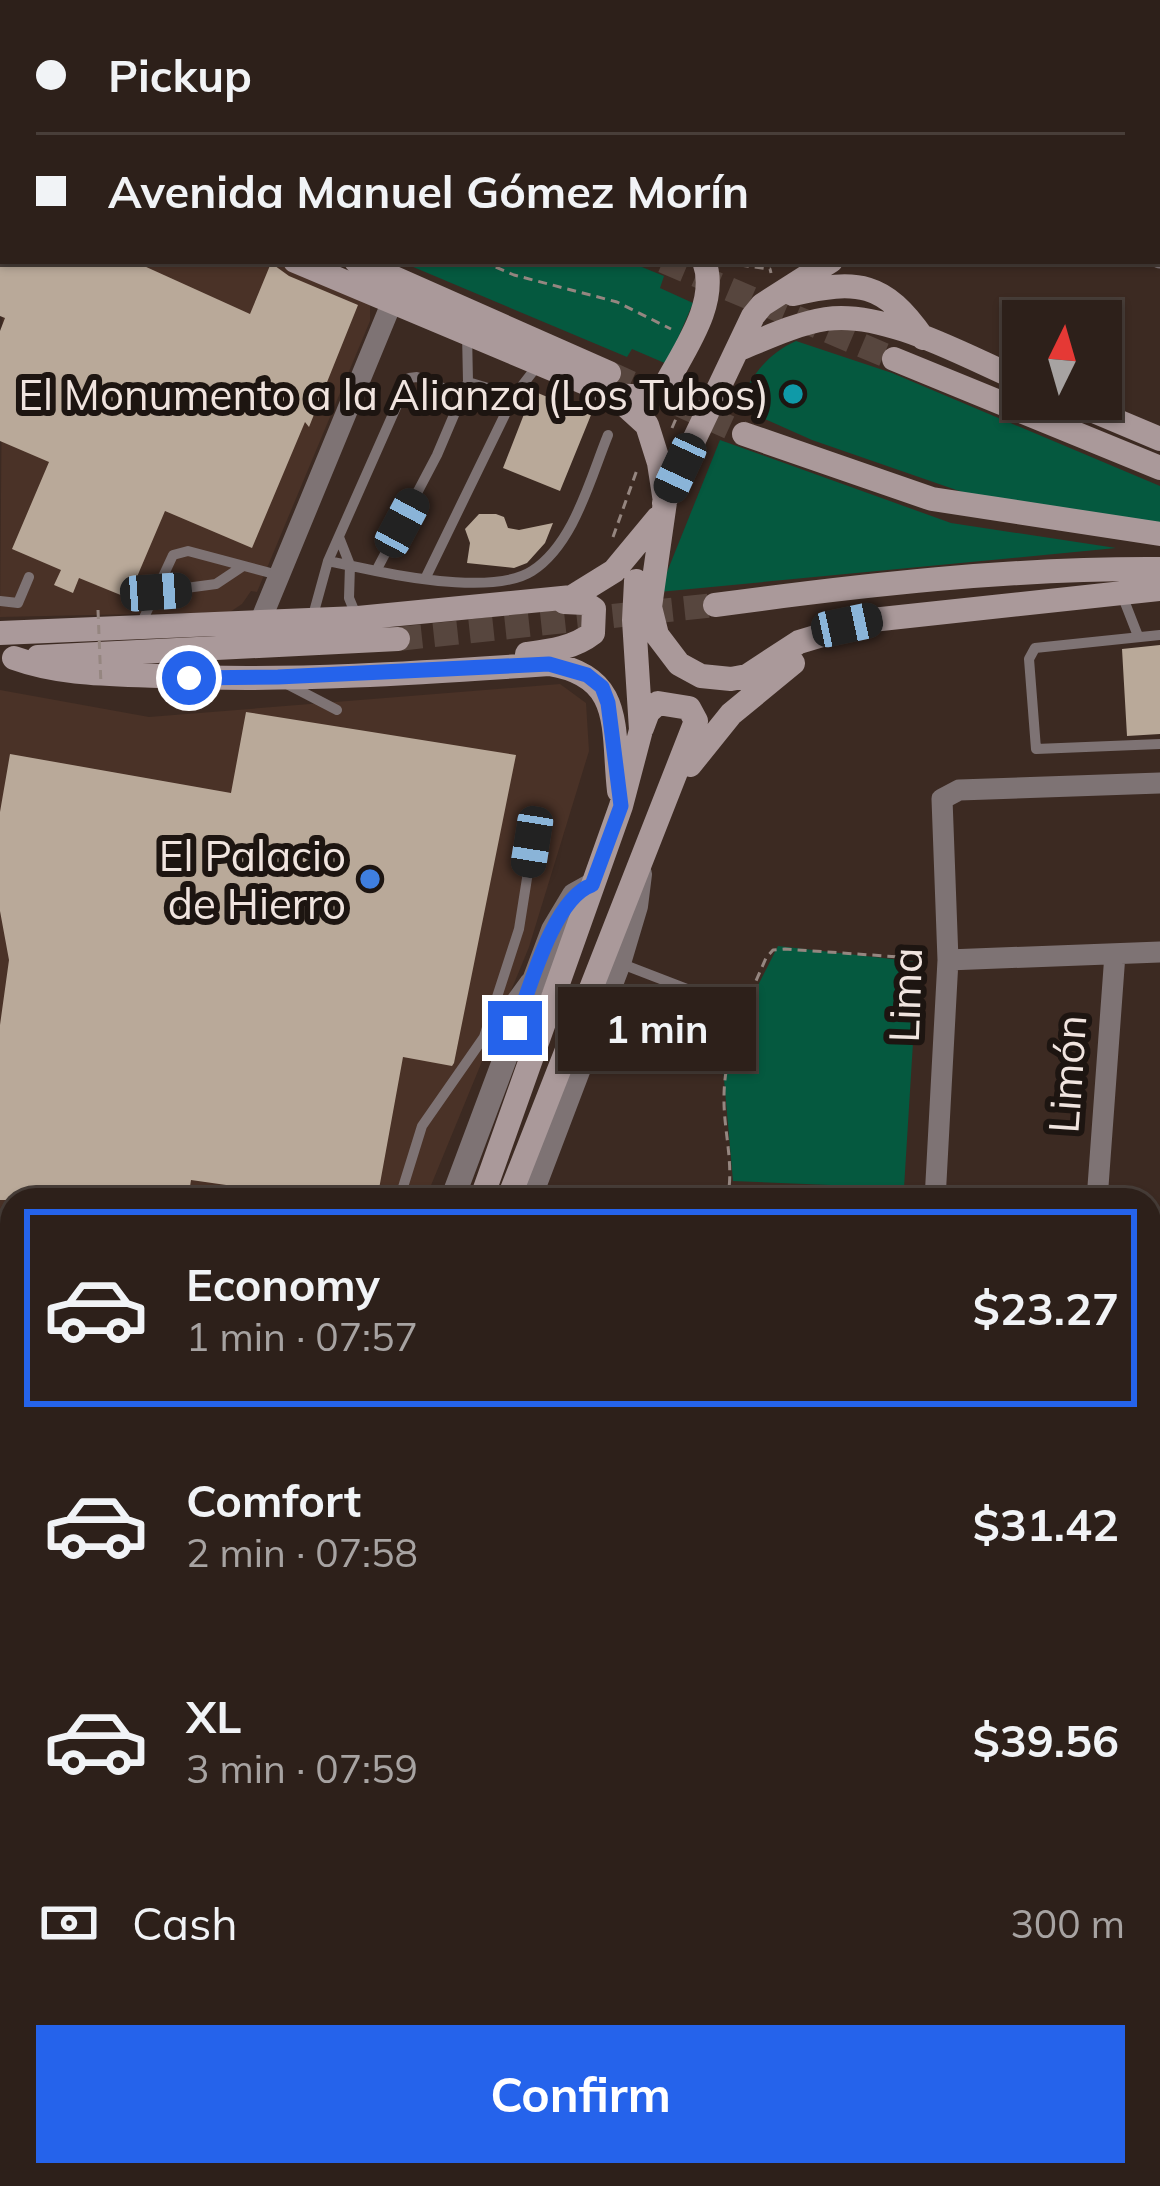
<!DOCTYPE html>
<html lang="en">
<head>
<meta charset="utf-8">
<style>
  :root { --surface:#2d201a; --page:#392d27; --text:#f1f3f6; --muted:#a7a3a2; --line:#483e39; --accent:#2563eb }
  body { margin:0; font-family:Mulish,sans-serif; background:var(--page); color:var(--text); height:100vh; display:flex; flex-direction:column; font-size:45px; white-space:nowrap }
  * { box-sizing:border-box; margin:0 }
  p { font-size:39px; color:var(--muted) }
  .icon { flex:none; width:66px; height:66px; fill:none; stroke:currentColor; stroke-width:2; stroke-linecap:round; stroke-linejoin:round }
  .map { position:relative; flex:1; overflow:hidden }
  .sheet { position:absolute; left:0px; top:1188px; width:1161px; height:999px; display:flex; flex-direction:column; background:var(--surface); border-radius:36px 36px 0 0; box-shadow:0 3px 9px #0004,0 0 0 3px var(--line) }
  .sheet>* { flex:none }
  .guide { position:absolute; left:0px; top:0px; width:1161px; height:264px; box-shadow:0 3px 9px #0004,0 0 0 3px var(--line); display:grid; align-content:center; height:264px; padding:0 36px; background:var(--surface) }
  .needle { width:78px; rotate:5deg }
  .tools { position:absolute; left:1002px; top:300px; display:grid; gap:24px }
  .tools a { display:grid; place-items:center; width:120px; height:120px; border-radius:0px; background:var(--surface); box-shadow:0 3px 9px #0004,0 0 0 3px var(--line); font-size:60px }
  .end { position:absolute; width:54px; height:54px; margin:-27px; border:15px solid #2563eb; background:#fff; box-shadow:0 0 0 6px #fff }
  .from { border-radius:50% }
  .bubble { position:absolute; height:84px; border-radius:0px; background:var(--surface); box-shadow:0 3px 9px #0004,0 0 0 3px var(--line); font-size:39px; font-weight:700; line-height:84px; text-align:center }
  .car { position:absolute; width:36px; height:72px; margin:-36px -18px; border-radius:15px; box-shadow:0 0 9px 3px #0007; background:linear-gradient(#222 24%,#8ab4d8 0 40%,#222 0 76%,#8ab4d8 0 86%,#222 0) }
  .guide b { display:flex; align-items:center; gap:42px; height:114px; font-size:45px }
  .guide b+b { border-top:3px solid var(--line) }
  .guide i { width:30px; height:30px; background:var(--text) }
  ul { padding:21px 0 0; list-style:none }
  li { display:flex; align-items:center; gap:36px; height:198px; margin:0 24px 18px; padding:0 12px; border:6px solid transparent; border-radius:0px }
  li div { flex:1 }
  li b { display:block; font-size:45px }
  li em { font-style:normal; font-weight:700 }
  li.selected { border-color:var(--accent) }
  li>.icon { width:108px; height:108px; stroke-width:1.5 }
  .pay { display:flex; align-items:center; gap:30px; height:132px; padding:0 36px; font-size:45px }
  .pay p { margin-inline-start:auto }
  .cta { display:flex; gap:24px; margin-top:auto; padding:24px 36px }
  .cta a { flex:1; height:138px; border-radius:0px; background:var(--accent); color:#fff; font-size:48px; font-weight:700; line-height:138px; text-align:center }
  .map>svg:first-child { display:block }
</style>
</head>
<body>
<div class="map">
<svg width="1160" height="2186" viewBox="0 0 1160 2186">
  <rect width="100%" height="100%" fill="#3c2a22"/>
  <path fill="#4a3227" d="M3,252V261H280L370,305V321L257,592L251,591L242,604L230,612L0,617Z
    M560,684L586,703L589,751L529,947L425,1200H12V1375L0,1371V690L149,717Z"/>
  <path fill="#05593f" d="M399,261H627L664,276L660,288L693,303L667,364L632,349L627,357Z
    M796,341L892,373L1160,486V523L965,493L812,440L736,406C751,378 766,354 796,341Z
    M720,440L951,523L1116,548L659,592Z
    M778,946L918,962L904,1188L733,1181L722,1056Z"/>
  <path fill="#b9a999" d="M0,261H133L250,314L271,263L289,276L358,305L309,427L305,422L252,548L165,511L128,598L79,578L73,593L54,585L61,570L12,549L49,462L0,441V331L5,318L0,316Z
    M533,391L591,415L560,491L503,468Z
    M479,514H496L504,517L508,528L519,530L553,523L545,543L527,563L514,568L467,563L470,543L465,529Z
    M1160,645V734L1127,736L1122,649Z
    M246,712L516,755L454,1063L452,1066L403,1057L377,1200H331L191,1180L188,1200H0V1025L9,960L0,911V812L10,754L231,793Z"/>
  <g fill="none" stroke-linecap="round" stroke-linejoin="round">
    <path stroke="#57463e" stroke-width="24" stroke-dasharray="24 12" stroke-linecap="butt" d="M663,261L894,359
      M609,373L744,434
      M398,639L715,605"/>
    <path stroke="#958680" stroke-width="3" stroke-dasharray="9 6" stroke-linecap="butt" d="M0,51L3,52
      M482,261L514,275L617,302L671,329
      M725,263L770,269L771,273
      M672,428L687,393
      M613,537L638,467
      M727,1200C735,1165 723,1130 724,1095C725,1046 747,1002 766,958L773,950L785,949L928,959
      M1149,1702H1160"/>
    <path stroke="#7e7374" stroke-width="10" d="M286,3L287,0
      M1003,3L1005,0
      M468,382L514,396
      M339,537L350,565L349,598L356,615
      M328,561L376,571L437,455L468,382L467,333
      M376,571C414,579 498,593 532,571C574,544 590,479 608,435
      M425,579L514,396L538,365
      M156,592L216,584L243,566
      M1122,595L1138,636
      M0,601L18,603L29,577
      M312,619L328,561L409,378L417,377L462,396
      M141,624L173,555L188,551L278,575
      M1160,635L1035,648L1029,659L1036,749L1160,744
      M285,683L337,710
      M622,964L705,996
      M491,1027L526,979
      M399,1200L422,1126L484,1037L519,929L537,815
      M0,1344L12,1345
      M1149,1475L1160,1476
      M1149,1558L1160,1559
      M0,1735L12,1741
      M0,1827L12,1833
      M0,1883L12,1890
      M0,1924L12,1930
      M0,2034L12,2039
      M0,2184L12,2153
      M217,2186L221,2175
      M248,2186L252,2175
      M344,2186L348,2175
      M435,2186L439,2175"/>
    <path stroke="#7e7374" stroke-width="21" d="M548,0L555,3
      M1143,3L1144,0
      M1158,52L1160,53
      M0,237L3,229
      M1158,257L1160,258
      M260,622L392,302
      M948,960L1160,952
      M935,1200L948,960L942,799L959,790L1160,783
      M1097,1200L1115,954
      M1149,1233H1160
      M1149,1418L1160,1419
      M1149,1439L1160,1440
      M1149,1925L1160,1926
      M493,2175L589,2186
      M908,2175L914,2186"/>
    <path stroke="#7e7374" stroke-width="24" d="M452,1200L553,930L574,895L592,885
      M529,1200L619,963L636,906L640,874
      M59,2186L63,2175"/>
    <path stroke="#aa999a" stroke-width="24" d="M68,0L75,3
      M952,3L953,0
      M0,110L3,111
      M295,261L614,395L647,425L659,463L665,502L650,607L657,635L679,664L701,676L731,679L747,676L799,642L872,620L1160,589
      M356,261L609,373
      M793,294C858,279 884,282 923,338
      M737,350C766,338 795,324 826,319C886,310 968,358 1023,381
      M894,359L1160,468
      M614,395C635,397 651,398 667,382C686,347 719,301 704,261
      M1065,399L1160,439
      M744,434L932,499L1160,534
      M664,503L753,316L762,305L831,261
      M715,605C863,585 1010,568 1160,569
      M0,633L358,618L572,597L614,571L658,518
      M527,654C550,651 574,648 593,633L594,609L585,603L564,602
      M38,657L398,639
      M14,658C61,675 110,674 160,676C289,682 421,673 549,664C625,676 612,729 619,791
      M690,765L731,714L793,663
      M481,1200L621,806L641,730L634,620L636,581
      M508,1200L696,721L689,708L658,703L648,712L642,728
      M103,2186L107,2175
      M136,2186L140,2175"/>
    <path stroke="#958680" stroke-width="3" stroke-dasharray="9 6" stroke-linecap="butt" d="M98,610L101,685"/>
  </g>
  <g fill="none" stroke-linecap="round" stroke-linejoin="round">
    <path stroke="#2563eb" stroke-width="15" d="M189,678L278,677L549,664L587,675L602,687L608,703L621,806L592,885C553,898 529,991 515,1028"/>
  </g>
  <circle fill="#0f9aa8" stroke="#1d1511" stroke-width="4.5" cx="793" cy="394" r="12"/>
  <circle fill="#3f7fe0" stroke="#1d1511" stroke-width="4.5" cx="370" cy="879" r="12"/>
  <g text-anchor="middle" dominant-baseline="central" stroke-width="12" stroke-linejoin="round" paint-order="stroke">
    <g font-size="42" fill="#f0e4df" stroke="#1d1511" text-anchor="end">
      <text x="769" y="394">El Monumento a la Alianza (Los Tubos)</text>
      <text x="346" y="855">El Palacio<tspan x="346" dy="48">de Hierro</tspan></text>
    </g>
    <g font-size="42" fill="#f0e4df" stroke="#1d1511">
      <text transform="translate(905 995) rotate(-88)">Lima</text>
      <text transform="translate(1067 1074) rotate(-86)">Limón</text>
    </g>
  </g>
</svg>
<div class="tools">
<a><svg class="needle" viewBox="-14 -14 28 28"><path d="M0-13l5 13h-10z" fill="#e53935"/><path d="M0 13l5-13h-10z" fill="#a7a3a2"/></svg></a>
</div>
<i class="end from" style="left:189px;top:678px"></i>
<i class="end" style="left:515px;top:1028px"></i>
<div class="bubble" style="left:558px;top:987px;width:198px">1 min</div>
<i class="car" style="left:680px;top:468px;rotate:205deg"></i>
<i class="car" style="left:402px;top:523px;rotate:28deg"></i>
<i class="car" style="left:156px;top:592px;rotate:86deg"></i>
<i class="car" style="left:847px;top:625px;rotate:78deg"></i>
<i class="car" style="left:532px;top:842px;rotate:189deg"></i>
<div class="guide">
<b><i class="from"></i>Pickup</b>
<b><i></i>Avenida Manuel Gómez Morín</b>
</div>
<section class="sheet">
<ul>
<li class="selected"><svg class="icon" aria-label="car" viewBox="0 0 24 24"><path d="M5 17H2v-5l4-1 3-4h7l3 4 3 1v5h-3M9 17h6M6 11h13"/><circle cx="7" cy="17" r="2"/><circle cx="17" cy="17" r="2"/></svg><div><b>Economy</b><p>1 min · 07:57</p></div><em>$23.27</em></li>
<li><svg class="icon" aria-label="car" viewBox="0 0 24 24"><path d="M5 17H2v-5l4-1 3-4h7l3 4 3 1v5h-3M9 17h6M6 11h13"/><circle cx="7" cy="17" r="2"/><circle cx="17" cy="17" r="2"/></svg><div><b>Comfort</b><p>2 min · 07:58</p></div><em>$31.42</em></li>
<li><svg class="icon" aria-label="car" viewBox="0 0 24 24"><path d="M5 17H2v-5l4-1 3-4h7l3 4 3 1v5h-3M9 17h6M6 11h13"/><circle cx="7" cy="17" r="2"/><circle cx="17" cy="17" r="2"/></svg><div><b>XL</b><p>3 min · 07:59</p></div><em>$39.56</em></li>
</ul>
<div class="pay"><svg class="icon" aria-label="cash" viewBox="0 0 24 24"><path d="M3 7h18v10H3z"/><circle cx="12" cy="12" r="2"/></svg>Cash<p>300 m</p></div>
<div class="cta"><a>Confirm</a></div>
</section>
</div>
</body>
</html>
